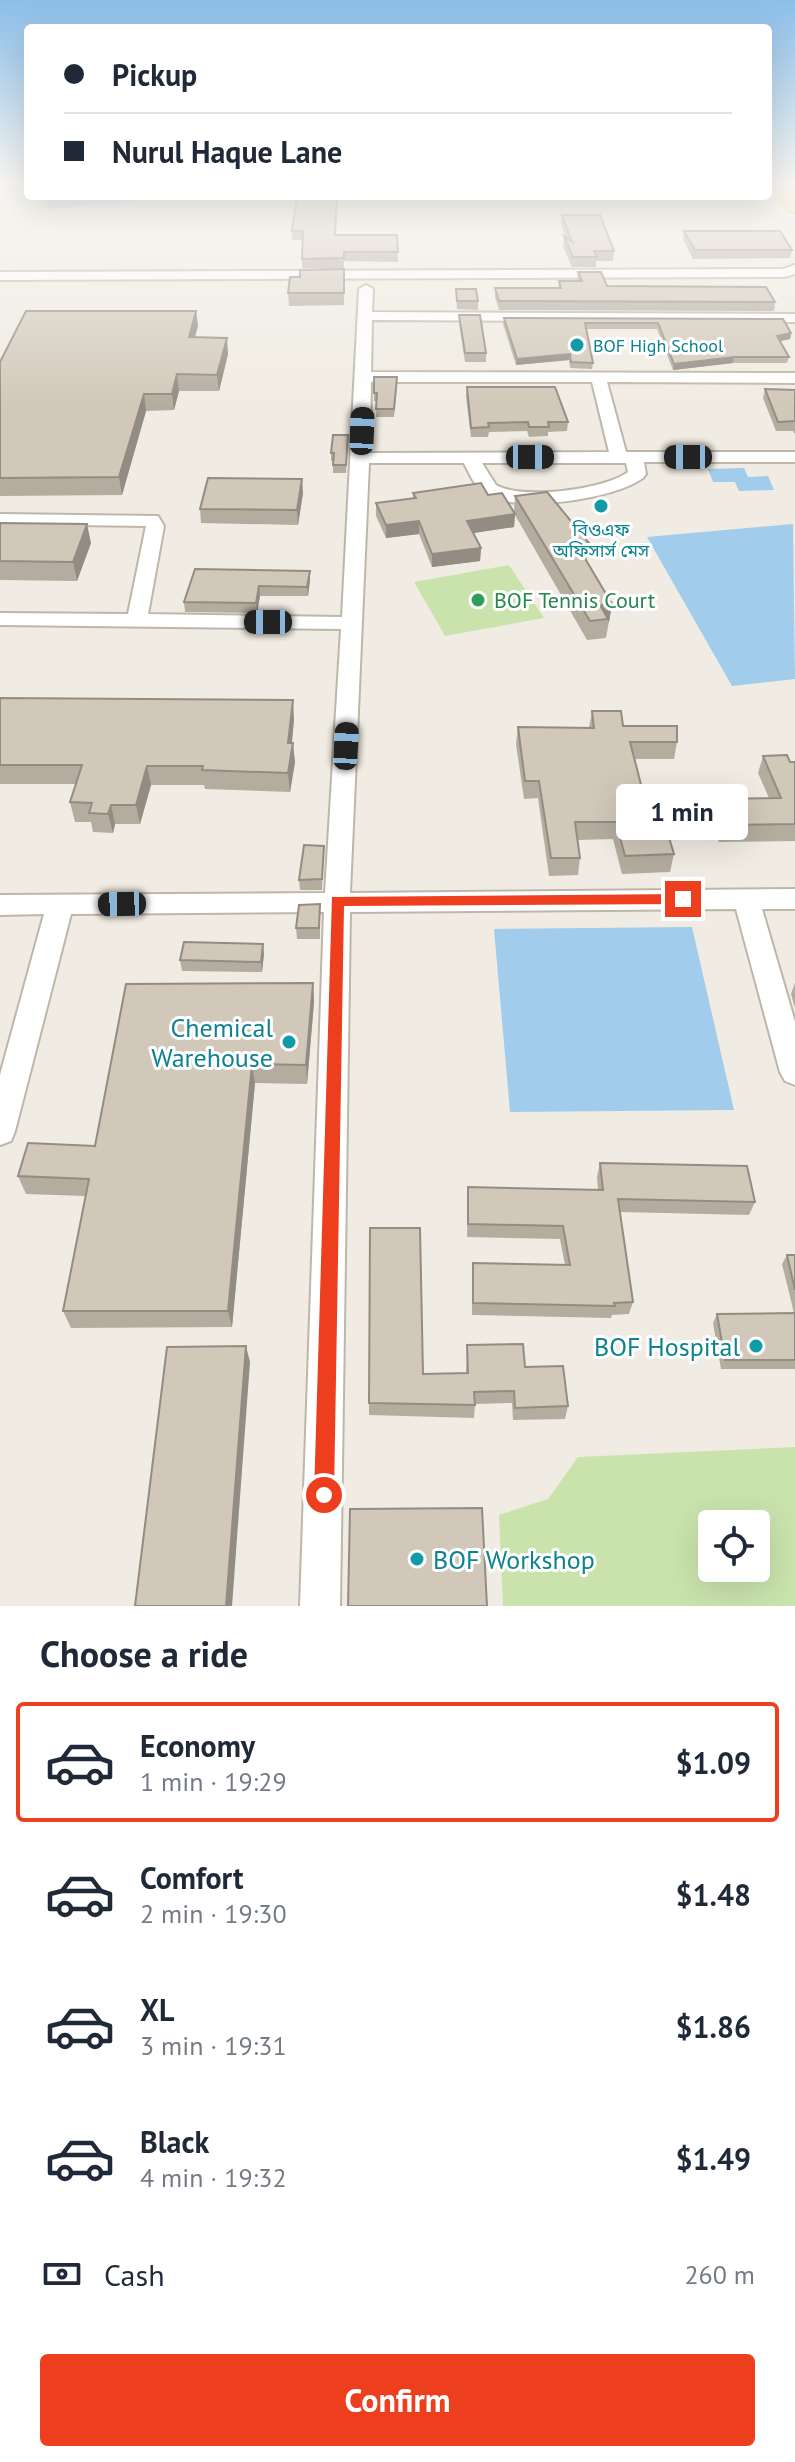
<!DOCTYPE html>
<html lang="en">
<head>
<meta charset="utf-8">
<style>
  :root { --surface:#fff; --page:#f2f2f3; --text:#1f2937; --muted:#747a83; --line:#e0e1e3; --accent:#ed3e1d }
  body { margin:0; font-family:"PT Sans","Noto Sans Bengali",sans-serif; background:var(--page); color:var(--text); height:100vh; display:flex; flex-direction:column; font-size:30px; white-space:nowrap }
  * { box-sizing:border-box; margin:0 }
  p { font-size:26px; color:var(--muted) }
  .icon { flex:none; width:44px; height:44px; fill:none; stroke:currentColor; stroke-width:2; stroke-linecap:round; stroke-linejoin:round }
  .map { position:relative; height:1606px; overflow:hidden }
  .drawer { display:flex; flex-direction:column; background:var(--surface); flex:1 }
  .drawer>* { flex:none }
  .guide { position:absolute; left:24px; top:24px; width:748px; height:176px; border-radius:8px; box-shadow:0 8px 32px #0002; display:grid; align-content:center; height:176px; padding:0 40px; background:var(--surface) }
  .tools { position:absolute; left:698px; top:1510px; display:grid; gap:16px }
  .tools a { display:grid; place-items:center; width:72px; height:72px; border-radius:8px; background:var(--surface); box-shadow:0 8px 32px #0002; font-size:40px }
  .end { position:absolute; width:36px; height:36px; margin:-18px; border:10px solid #ed3e1d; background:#fff; box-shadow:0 0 0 4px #fff }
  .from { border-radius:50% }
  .bubble { position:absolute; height:56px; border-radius:8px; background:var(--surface); box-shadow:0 8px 32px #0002; font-size:26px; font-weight:600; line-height:56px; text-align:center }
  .car { position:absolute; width:24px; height:48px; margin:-24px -12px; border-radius:10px; box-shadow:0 0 6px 2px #0007; background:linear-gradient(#222 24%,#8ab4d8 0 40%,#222 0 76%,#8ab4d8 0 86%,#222 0) }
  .guide b { display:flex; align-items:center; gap:28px; height:76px; font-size:30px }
  .guide b+b { border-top:2px solid var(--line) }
  .guide i { width:20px; height:20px; background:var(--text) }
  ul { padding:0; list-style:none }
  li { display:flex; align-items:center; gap:24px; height:120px; margin:0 16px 12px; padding:0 24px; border:4px solid transparent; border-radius:8px }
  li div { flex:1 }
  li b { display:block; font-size:30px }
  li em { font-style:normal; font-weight:600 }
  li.active { border-color:var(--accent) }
  li>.icon { width:72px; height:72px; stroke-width:1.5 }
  h2 { padding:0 40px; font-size:36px; line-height:96px }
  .pay { display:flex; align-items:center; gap:20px; height:88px; padding:0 40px; font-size:30px }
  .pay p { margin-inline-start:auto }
  .primary-button { display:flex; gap:16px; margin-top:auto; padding:16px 40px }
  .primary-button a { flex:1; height:92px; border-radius:8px; background:var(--accent); color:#fff; font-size:32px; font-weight:600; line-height:92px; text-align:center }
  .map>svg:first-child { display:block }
</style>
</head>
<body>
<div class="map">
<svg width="795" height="1606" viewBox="0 0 795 1606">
  <rect width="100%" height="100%" fill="#f0ece3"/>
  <path fill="#cae3ad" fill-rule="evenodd" d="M509,565L544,618L445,636L414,582Z
    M795,1447V1606H503L499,1515L548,1499L578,1457ZM712,1524H756V1568H712Z"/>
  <path fill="#a1cceb" d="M45,196H178L49,209Z
    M744,468L748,477L768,476L774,490L739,491L735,482H713L708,469Z
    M793,524L795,679L732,686L647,537Z
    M692,927L734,1110L510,1112L494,929Z"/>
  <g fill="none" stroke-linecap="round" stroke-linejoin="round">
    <defs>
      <path id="minor" d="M795,265V274L784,277L0,280V272L783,269Z
        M366,285L373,289L372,312L795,314V322L372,320L371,372L795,373V383L607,382L626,452H795V462H644L646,474L643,478C615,499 516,514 485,494C475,487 469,473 464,463H369L350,893L795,889V909H762L795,1022V1085L785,1081L780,1072L736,909L350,912L340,1606H300L324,912L71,914L15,1131L11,1141L0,1145V1075L44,914L0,915V895L325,893L341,629L0,625V613L128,614L146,526L0,524V514L158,516L164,526L148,614L342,617L359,289ZM371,382H592L609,452L370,453ZM482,463H626L628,472C604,490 522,500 496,485Z"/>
      <path id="primary" d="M769,181H787L795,192V212L788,210Z"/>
    </defs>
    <use href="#minor" stroke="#beb7a9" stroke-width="4"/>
    <use href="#primary" stroke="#dcb966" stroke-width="4"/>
    <use href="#minor" fill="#fff" fill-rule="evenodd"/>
    <use href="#primary" fill="#f8dd94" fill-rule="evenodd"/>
  </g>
  <path fill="#b4ac9f" d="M297,196L336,235H397L398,262L344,261V268H302V240H292V231Z
    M562,215L614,251L613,261H596V267H572L563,246L564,236L566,238L561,224Z
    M684,231L792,250L790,258L693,259L683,239Z
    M344,269V305L289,306L288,293L300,277Z
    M578,272L607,286L775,302L774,311L499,310L495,297V288H558L559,281H577Z
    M456,289L478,301V310L457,309Z
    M196,311L198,326L195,337L228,354L219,391H179L174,410L146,411L122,495L0,496V362Z
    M459,315L486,353V362H465L459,323Z
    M504,318L783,319L791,333L790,339L780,341L789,357L787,363H733L673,370L657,329H586L593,363L592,369L570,368L569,360L516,365L503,324Z
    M374,377L397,385L394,417H376L377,401H374Z
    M467,387L568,422L567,431L548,432V436L529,437L527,431L489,432L488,437H471L466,396Z
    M765,389L795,390V434L793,431H776L763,398Z
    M348,435L346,473H333V461H331V453Z
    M303,493L298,525L201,523L200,509Z
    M413,493L514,512L515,496L586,561L612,604L606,638L587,640L515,515L514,527L473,533L481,548L480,561L432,567L419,534L386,538L376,516V503L413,499Z
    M0,523L91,543L77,581L0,580Z
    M310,571V580L308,596H260L257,613L185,612L184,602Z
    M0,698L294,719L292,743L295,762L290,792L205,789L204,785H151L140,824H115L113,833L93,832L91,822H75L70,802L76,784H0Z
    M592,711L623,726L677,742L674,759H635L645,800L769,798L758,773L763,756L790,762H795V841L719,842L717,838H669L674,854L670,872L622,874L613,839L578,840L580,858L578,875L549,876L538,798L524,799L516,744L518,727L589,728Z
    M324,846L322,890H300L299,880Z
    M320,904V939H297L296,928Z
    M264,954L262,972L182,971L180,960Z
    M313,983L314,1002L307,1084L255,1083L232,1327L71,1328L63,1311L86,1196L26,1194L18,1176L95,1146Z
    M795,983V1008L791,994Z
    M600,1163L755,1202L749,1215L620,1212L633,1302L629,1314L612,1315L611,1318L472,1315V1276L473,1263L565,1265L560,1239L467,1237L468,1187L598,1190L597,1177Z
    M787,1255H795V1369H721L713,1323L717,1314L794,1313L782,1264Z
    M467,1345L525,1367L568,1406L565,1419L513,1420L512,1403L475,1404L474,1418L369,1415V1403L423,1374L466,1373Z"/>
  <path fill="#928c82" d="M196,311L198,326L190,353L189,337Z
    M791,333L790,339L776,342L777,336Z
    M227,338L228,354L219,391L217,375Z
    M570,354L569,360L516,365L517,359Z
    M734,357L733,363L673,370L674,364Z
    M177,374L179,391L174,410L172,394Z
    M144,394L146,411L122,495L119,477Z
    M302,479L303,493L298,525L297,510Z
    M515,514L514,527L467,534V521Z
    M419,521V534L386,538V525Z
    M87,524L91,543L77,581L73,562Z
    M589,543L586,562L577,545Z
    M481,548L480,561L432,567V554Z
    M310,571V580L308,596L307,587Z
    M259,586L260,596L257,613L256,603Z
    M612,604L609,622H608V619L600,605Z
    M293,700L294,719L290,762L288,743Z
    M293,743L295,762L290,792L288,773Z
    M147,766L151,785L140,824L136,805Z
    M111,805L115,824L113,833L108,814Z
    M263,944L264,954L262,972L261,962Z
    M313,983L314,1002L307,1084L306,1065Z
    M252,1064L255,1083L232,1327L228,1311Z
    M246,1346L250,1362L232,1606H226Z"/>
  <path fill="#d1c8b9" stroke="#928c82" stroke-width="2" d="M297,196H337L335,235H397L398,252H344V258L302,259L303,231H292Z
    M562,215H600L614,251H594L597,257H573L564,236L572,242Z
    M684,231H780L792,250H695Z
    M344,269V293H288L290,277H300V270Z
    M578,272H601L607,286L766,287L775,302L499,301L495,288H561L559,281H582Z
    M456,289H476L478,301H457Z
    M26,311H196L189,337L227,338L217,375L177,374L172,394H144L119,477L0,478V362Z
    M459,315H480L486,353H465Z
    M504,318L783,319L791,333L777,336L789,357H734L674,364L658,323H585L593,363L571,362L570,354L517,359Z
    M374,377H397L394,409H376L377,393H374Z
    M467,387H555L568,422H548L549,427H529L528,422L488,423L489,427L471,428Z
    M765,389L795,390V421L778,422Z
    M333,435H348L346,465H333L334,453H331Z
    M208,478L302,479L297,510L200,509Z
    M481,483L488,495L502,493L515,514L467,521L481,548L432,554L419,521L386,525L376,503L416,498L413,493Z
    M547,492L589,543L577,545L612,604L600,605L608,619L590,621L515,496Z
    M0,523L87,524L73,562L0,561Z
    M195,569L310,571L307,587L259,586L256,603L184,602Z
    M0,698L293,700L288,743H293L288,773L202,770L203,766H147L136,805H111L108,814L89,813L92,803L70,802L82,765H0Z
    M592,711H621L623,726H677V742H630L645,800L781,798L763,756L787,755L790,762H795V824L723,825L722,820L664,821L674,854L625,856L616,822H575L580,858H551L539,781H525L518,727L594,728Z
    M304,845L324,846L322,879L299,880Z
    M320,904L319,928H296L299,905Z
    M184,942L263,944L261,962L180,960Z
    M313,983L306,1065L252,1064L228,1311H63L89,1179L18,1176L28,1143L95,1146L126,984Z
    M600,1163L747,1166L755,1202L618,1199L633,1302L614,1303L615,1306L473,1303V1263L570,1265L563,1226L468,1224V1187L603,1190Z
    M370,1228H420L423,1374L468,1373L467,1345L523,1344L525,1367L563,1366L568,1406L515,1408L514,1391L474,1392L475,1405L369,1403Z
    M787,1255H795V1290Z
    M795,1313V1360H725L717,1314Z
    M246,1346L226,1606H135L167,1347Z
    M482,1508L487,1606H348L350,1509Z"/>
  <linearGradient id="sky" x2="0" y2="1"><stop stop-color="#8bbee9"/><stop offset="0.45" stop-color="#f8f6f2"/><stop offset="1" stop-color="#f8f6f2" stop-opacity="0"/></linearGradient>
  <rect width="795" height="406" fill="url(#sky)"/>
  <path fill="#ed3e1d" d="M683,894L690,899L683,904L344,906L334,1495L331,1502L324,1505L317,1502L314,1495L332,897Z"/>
  <g fill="#0f9aa8" stroke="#fff" stroke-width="3">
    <circle cx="577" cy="345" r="8"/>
    <circle cx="601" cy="506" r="8"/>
    <circle cx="289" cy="1042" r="8"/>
    <circle cx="756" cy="1346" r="8"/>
    <circle cx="417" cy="1559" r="8"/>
  </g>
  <circle fill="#2e9e5b" stroke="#fff" stroke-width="3" cx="478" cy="600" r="8"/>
  <g text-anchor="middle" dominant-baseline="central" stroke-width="6" stroke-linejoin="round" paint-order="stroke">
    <g font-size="18" fill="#0d838f" stroke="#fff" text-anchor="start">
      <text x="593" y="345">BOF High School</text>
      <text x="601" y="529" text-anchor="middle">বিওএফ<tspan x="601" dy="21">অফিসার্স মেস</tspan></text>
    </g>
    <g font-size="22" fill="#27864d" stroke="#fff" text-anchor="start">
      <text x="494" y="600">BOF Tennis Court</text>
    </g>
    <g font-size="26" fill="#0d838f" stroke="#fff" text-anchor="end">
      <text x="273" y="1027">Chemical<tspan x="273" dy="30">Warehouse</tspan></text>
      <text x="740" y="1346">BOF Hospital</text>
      <text x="433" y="1559" text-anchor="start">BOF Workshop</text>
    </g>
  </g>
</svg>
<div class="tools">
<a><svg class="icon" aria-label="locate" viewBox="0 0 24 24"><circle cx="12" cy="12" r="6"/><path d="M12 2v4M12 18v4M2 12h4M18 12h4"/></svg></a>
</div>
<i class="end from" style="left:324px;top:1495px"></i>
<i class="end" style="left:683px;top:899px"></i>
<div class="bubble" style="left:616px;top:784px;width:132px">1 min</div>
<i class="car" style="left:362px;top:431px;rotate:2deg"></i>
<i class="car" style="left:530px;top:457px;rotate:90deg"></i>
<i class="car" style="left:688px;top:457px;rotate:270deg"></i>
<i class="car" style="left:268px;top:622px;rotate:270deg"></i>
<i class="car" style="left:346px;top:746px;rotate:3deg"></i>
<i class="car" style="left:122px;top:904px;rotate:269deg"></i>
<div class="guide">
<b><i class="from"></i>Pickup</b>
<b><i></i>Nurul Haque Lane</b>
</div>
</div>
<section class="drawer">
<h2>Choose a ride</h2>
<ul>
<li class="active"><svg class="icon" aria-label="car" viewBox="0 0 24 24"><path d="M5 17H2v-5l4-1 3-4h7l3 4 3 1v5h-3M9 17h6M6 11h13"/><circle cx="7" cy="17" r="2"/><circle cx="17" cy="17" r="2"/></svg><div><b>Economy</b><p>1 min · 19:29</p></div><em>$1.09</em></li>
<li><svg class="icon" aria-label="car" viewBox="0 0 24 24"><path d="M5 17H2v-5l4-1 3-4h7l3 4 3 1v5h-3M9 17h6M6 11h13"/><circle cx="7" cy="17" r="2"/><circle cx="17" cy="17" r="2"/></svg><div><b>Comfort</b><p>2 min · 19:30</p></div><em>$1.48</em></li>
<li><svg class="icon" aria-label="car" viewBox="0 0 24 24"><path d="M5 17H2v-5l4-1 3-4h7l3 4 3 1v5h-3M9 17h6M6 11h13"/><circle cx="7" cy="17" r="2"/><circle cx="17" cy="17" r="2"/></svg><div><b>XL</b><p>3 min · 19:31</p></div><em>$1.86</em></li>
<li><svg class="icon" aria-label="car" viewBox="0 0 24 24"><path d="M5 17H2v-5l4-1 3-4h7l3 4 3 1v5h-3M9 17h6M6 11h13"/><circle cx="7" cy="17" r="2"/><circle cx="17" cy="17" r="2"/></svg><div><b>Black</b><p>4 min · 19:32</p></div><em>$1.49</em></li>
</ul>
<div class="pay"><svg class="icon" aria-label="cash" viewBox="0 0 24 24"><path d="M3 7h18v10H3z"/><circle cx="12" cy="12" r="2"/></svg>Cash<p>260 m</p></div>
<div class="primary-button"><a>Confirm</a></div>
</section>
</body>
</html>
